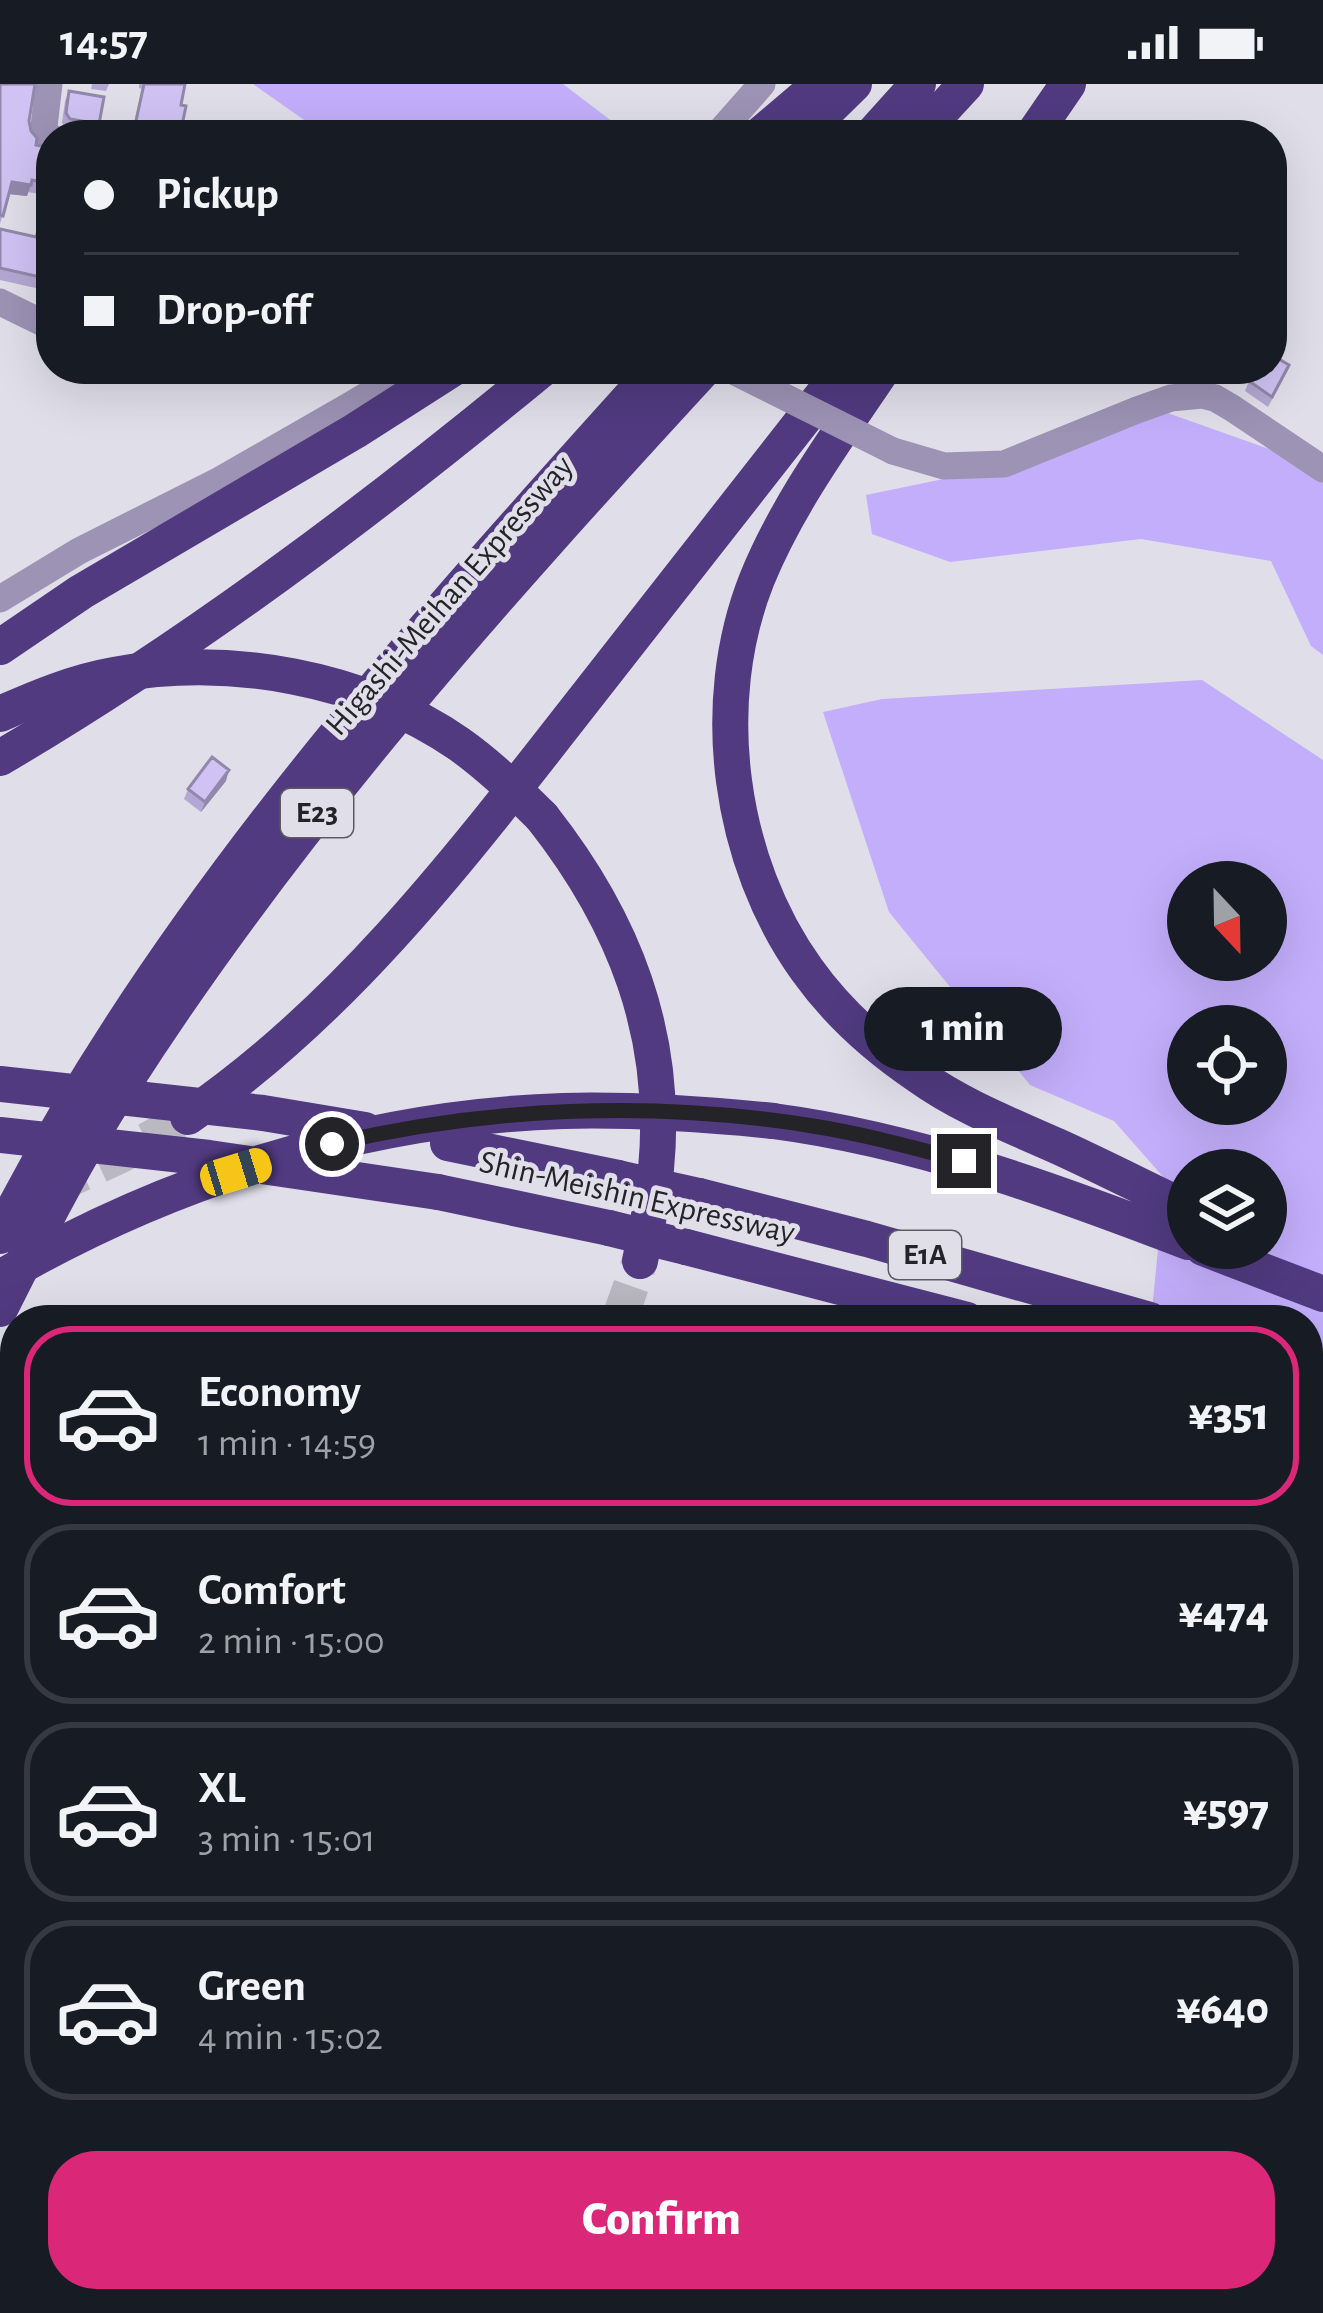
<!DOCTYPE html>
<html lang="en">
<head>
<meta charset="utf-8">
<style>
  :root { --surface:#171b24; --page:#242831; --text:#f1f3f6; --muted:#9ea1a6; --line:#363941; --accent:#db2777 }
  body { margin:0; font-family:"Alegreya Sans",sans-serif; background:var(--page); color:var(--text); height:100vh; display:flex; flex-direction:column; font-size:45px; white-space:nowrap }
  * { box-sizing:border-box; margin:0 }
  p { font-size:39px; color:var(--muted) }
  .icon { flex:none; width:66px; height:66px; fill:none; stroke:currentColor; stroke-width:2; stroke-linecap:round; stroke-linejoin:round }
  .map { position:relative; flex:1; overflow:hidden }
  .drawer { position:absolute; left:0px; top:1221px; width:1323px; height:1008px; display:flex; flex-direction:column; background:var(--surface); border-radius:48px 48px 0 0; box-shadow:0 12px 48px #0002 }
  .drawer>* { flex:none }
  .guide { position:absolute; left:36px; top:36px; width:1251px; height:264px; border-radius:48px; box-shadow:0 12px 48px #0002; display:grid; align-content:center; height:264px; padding:0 48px; background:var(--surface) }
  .needle { width:78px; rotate:158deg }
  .buttons { position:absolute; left:1167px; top:777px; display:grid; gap:24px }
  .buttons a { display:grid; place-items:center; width:120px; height:120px; border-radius:50%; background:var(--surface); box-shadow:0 12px 48px #0002; font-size:60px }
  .end { position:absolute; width:54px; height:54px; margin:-27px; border:15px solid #242327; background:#fff; box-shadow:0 0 0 6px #fff }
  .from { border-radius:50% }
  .bubble { position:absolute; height:84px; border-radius:42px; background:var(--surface); box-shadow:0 12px 48px #0002; font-size:39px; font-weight:800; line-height:84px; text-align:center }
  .car { position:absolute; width:36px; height:72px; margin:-36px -18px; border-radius:15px; box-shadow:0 0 9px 3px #0007; background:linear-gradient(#f5c518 24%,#345 0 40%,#f5c518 0 76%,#345 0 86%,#f5c518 0) }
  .guide b { display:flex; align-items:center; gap:42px; height:114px; font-size:45px }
  .guide b+b { border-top:3px solid var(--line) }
  .guide i { width:30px; height:30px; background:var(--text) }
  ul { padding:21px 0 0; list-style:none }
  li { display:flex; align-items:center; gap:36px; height:180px; margin:0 24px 18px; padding:0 24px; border:6px solid var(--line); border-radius:48px }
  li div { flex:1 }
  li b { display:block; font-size:45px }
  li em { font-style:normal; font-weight:800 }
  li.current { border-color:var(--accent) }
  li>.icon { width:108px; height:108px; stroke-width:1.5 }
  .primary-button { display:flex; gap:24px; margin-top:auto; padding:24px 48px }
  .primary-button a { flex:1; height:138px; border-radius:48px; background:var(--accent); color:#fff; font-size:48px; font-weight:800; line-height:138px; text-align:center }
  .status { display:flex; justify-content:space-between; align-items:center; height:84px; padding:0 60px; background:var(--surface); direction:ltr }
  .status svg { height:33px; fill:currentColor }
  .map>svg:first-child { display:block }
</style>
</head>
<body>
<div class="status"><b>14:57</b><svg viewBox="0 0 49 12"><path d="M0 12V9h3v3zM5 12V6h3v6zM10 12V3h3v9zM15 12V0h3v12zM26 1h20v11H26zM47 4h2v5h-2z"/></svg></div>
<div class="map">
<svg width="1323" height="2229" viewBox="0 0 1323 2229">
  <rect width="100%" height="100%" fill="#e0dee9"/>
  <path fill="#c3aefb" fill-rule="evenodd" d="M253,0H563L630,51H348L307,38Z
    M1162,327L1323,384V571L1311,562L1271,477L1141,455L950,478L872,450L866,411L958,392Z
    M1202,596L1323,676V1416L1308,1421V1236H1151L1165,1095L1114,1037L1030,1001L889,828L823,628L882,615ZM1188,798H1266V876H1188ZM1188,942H1266V1020H1188ZM1188,1086H1266V1164H1188Z"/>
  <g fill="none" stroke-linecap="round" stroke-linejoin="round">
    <path stroke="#bab9c2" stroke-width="36" stroke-dasharray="36 18" stroke-linecap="butt" d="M50,1104L119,1072L180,1038
      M619,1236L640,1177"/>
    <path stroke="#9c93b5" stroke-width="27" d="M49,0L43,51L51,53
      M717,51L762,0
      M0,218L51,243
      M893,367L944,382L1004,380L1137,326L1171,314L1202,311L1215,314L1232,324L1323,385
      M0,515L79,467L220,396L349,322L386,300L403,285
      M1308,1701L1323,1721
      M1308,1796L1323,1783
      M0,1855L15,1827
      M0,1908L15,1916
      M1308,1968L1323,2001
      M0,2051L15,2059
      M1308,2127L1323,2113
      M683,2214L697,2229
      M915,2214L929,2229
      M0,2215L15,2201
      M186,2229L202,2214
      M391,2229L406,2214
      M595,2229L611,2214
      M998,2229L1014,2214
      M1202,2229L1217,2214"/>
    <path stroke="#64528f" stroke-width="30" d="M801,2214L816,2229"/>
    <path stroke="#513a80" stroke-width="36" d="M760,51L820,0
      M802,51L854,0
      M872,51L918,0
      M919,51L966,0
      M1033,51L1068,0
      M883,285C838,352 788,419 757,495C707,620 729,778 807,886C837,928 876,963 919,992C961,1022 1010,1041 1057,1062C1101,1082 1144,1104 1188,1125
      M0,563L81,508L355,347L452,285
      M0,674C192,561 370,427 542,285
      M542,733C624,837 669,951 656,1085C653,1116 646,1147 640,1177
      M188,1033C342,928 458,777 572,631C662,516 753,400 843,285
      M773,1037C917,1056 1052,1106 1188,1158
      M448,1059L618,1094
      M438,1108L609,1144
      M699,1112L867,1155L1150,1236
      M0,1152C163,829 415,552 656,285
      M686,1163L967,1236
      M1203,1164L1323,1210
      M0,1225C38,1149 77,1072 123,1001C289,741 496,511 704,285
      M1308,1285L1323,1290
      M1308,1343L1323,1349
      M1308,1373L1323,1377
      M0,1398L15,1405
      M0,1571L15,1553
      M0,1632L15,1619"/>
    <path stroke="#9c93b5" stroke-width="27" d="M729,285L893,367"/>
    <path stroke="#513a80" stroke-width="36" d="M0,630C36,614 74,598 114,591C229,570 362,593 459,660C489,681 516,707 542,733
      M0,1000L263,1029L365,1046
      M0,1051L209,1074L438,1108
      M618,1094L699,1112
      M609,1144L686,1163
      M0,1194C169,1095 366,1033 563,1027C633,1025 703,1030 773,1037"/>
  </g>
  <path fill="#b3a8d2" d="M0,0L29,37L36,61L51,64V112L28,108L27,112L9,110L0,140Z
    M92,0H109L106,7L91,5Z
    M139,0H185L181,21L180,51H131L142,5L139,4Z
    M69,7L99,40L95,50L67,45L62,39L65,17Z
    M0,145L35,153L51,151V224L37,216L40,205L0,196Z
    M1285,291L1268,323L1245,307L1249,297Z
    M226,697L201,728L184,715L188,705Z
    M15,1858V1886L5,1880Z
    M10,1922L15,1923V2039L7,2035Z
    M219,2214H376L362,2229H217L215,2227Z
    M430,2214H580L443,2229Z
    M852,2214H903L916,2229H866Z"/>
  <path fill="#9288ab" d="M12,98L31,101L27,112L8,110Z
    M229,686L226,697L201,728L205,718Z
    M1321,1595L1317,1606L1308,1612V1604Z
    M1323,1750V1757L1308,1768V1761Z
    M0,2025H11L7,2035H0Z
    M1323,2086V2095L1308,2103V2095L1316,2088Z
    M15,2172L12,2182L0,2192V2185Z
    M76,2214H82L67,2229H61Z
    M370,2214H376L362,2229H357Z"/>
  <path fill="#d0c3f4" stroke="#9288ab" stroke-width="3" d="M0,0H35L29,37L31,47L37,54L36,61L51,64V100L32,96L31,101L12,98L3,132L0,131Z
    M144,0H185L181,21L186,22L180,51H133Z
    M69,7L104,13L99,40L70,35L66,29Z
    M0,145L36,153L38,147L51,151V210L41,205L45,194L0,184Z
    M1272,271L1289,281L1272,313L1249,297L1257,285H1272Z
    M212,673L229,686L205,718L188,705Z
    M1308,1569L1318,1585L1316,1587L1321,1595L1308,1604Z
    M1310,1719L1319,1727L1323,1728V1750L1308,1761V1721Z
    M15,1858V1875L8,1870Z
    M0,1916L15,1923V2027L11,2025H0Z
    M1308,2023L1323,2038V2086L1316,2088L1308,2095Z
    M15,2066V2117L0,2141V2071L8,2077Z
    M1323,2136V2229H1237L1229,2221L1233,2214H1308V2150Z
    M15,2137V2172L0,2185V2150Z
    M43,2214H76L61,2229H25Z
    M129,2214H170L172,2224L167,2229H113Z
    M219,2214L335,2215L370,2214L358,2227L353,2222L347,2229H230L218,2217Z
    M442,2214H573L584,2229H443L450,2222Z
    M646,2214H672L687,2229H644L641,2224L645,2220L642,2218Z
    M724,2214H765L767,2216L753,2229H714L718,2219Z
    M864,2214H903L916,2229H888L882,2223L877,2228Z
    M1058,2214H1190L1176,2229H1043Z"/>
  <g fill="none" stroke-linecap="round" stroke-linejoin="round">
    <path stroke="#242327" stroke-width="15" d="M332,1060C488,1023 654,1016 813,1042C864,1050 914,1064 964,1077"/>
  </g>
  <g text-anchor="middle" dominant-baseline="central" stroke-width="10" stroke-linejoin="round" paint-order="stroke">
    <g fill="#e0dee9" stroke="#5c5b61" stroke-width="3">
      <rect x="281" y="705" width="72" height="48" rx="9"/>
      <rect x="889" y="1147" width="72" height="48" rx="9"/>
    </g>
    <g font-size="30" font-weight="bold" fill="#242327">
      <text x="317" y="729">E23</text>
      <text x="925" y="1171">E1A</text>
    </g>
    <g font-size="33" fill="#242327" stroke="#e0dee9">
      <text transform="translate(450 512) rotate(-49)">Higashi-Meihan Expressway</text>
      <text transform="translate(637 1114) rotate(13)">Shin-Meishin Expressway</text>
    </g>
  </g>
</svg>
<div class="buttons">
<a><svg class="needle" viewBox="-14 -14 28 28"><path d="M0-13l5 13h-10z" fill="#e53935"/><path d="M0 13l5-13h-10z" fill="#9ea1a6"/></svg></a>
<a><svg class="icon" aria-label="locate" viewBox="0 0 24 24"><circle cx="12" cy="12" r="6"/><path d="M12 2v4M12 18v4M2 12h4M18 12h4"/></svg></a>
<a><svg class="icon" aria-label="layers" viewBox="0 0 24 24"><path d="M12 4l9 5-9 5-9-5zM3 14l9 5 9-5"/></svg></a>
</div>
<i class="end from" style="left:332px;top:1060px"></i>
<i class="end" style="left:964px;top:1077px"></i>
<div class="bubble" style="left:864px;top:903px;width:198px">1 min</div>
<i class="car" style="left:236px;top:1088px;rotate:73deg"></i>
<div class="guide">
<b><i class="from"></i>Pickup</b>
<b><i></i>Drop-off</b>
</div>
<section class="drawer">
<ul>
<li class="current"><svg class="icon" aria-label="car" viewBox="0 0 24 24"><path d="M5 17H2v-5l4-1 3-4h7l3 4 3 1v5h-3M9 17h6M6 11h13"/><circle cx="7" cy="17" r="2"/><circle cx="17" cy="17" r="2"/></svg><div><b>Economy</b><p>1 min · 14:59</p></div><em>¥351</em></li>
<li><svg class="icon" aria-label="car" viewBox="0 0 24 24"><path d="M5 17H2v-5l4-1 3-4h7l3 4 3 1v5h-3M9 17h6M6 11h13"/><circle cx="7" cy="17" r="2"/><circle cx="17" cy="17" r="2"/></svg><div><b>Comfort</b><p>2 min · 15:00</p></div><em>¥474</em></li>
<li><svg class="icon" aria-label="car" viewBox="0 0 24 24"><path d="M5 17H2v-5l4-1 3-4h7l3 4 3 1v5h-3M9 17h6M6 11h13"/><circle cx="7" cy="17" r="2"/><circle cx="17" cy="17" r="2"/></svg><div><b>XL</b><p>3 min · 15:01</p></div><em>¥597</em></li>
<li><svg class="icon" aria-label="car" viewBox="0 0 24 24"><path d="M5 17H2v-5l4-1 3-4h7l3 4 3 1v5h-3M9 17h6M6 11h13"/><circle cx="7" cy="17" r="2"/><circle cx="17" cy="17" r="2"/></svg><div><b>Green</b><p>4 min · 15:02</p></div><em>¥640</em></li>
</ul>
<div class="primary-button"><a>Confirm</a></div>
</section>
</div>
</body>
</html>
